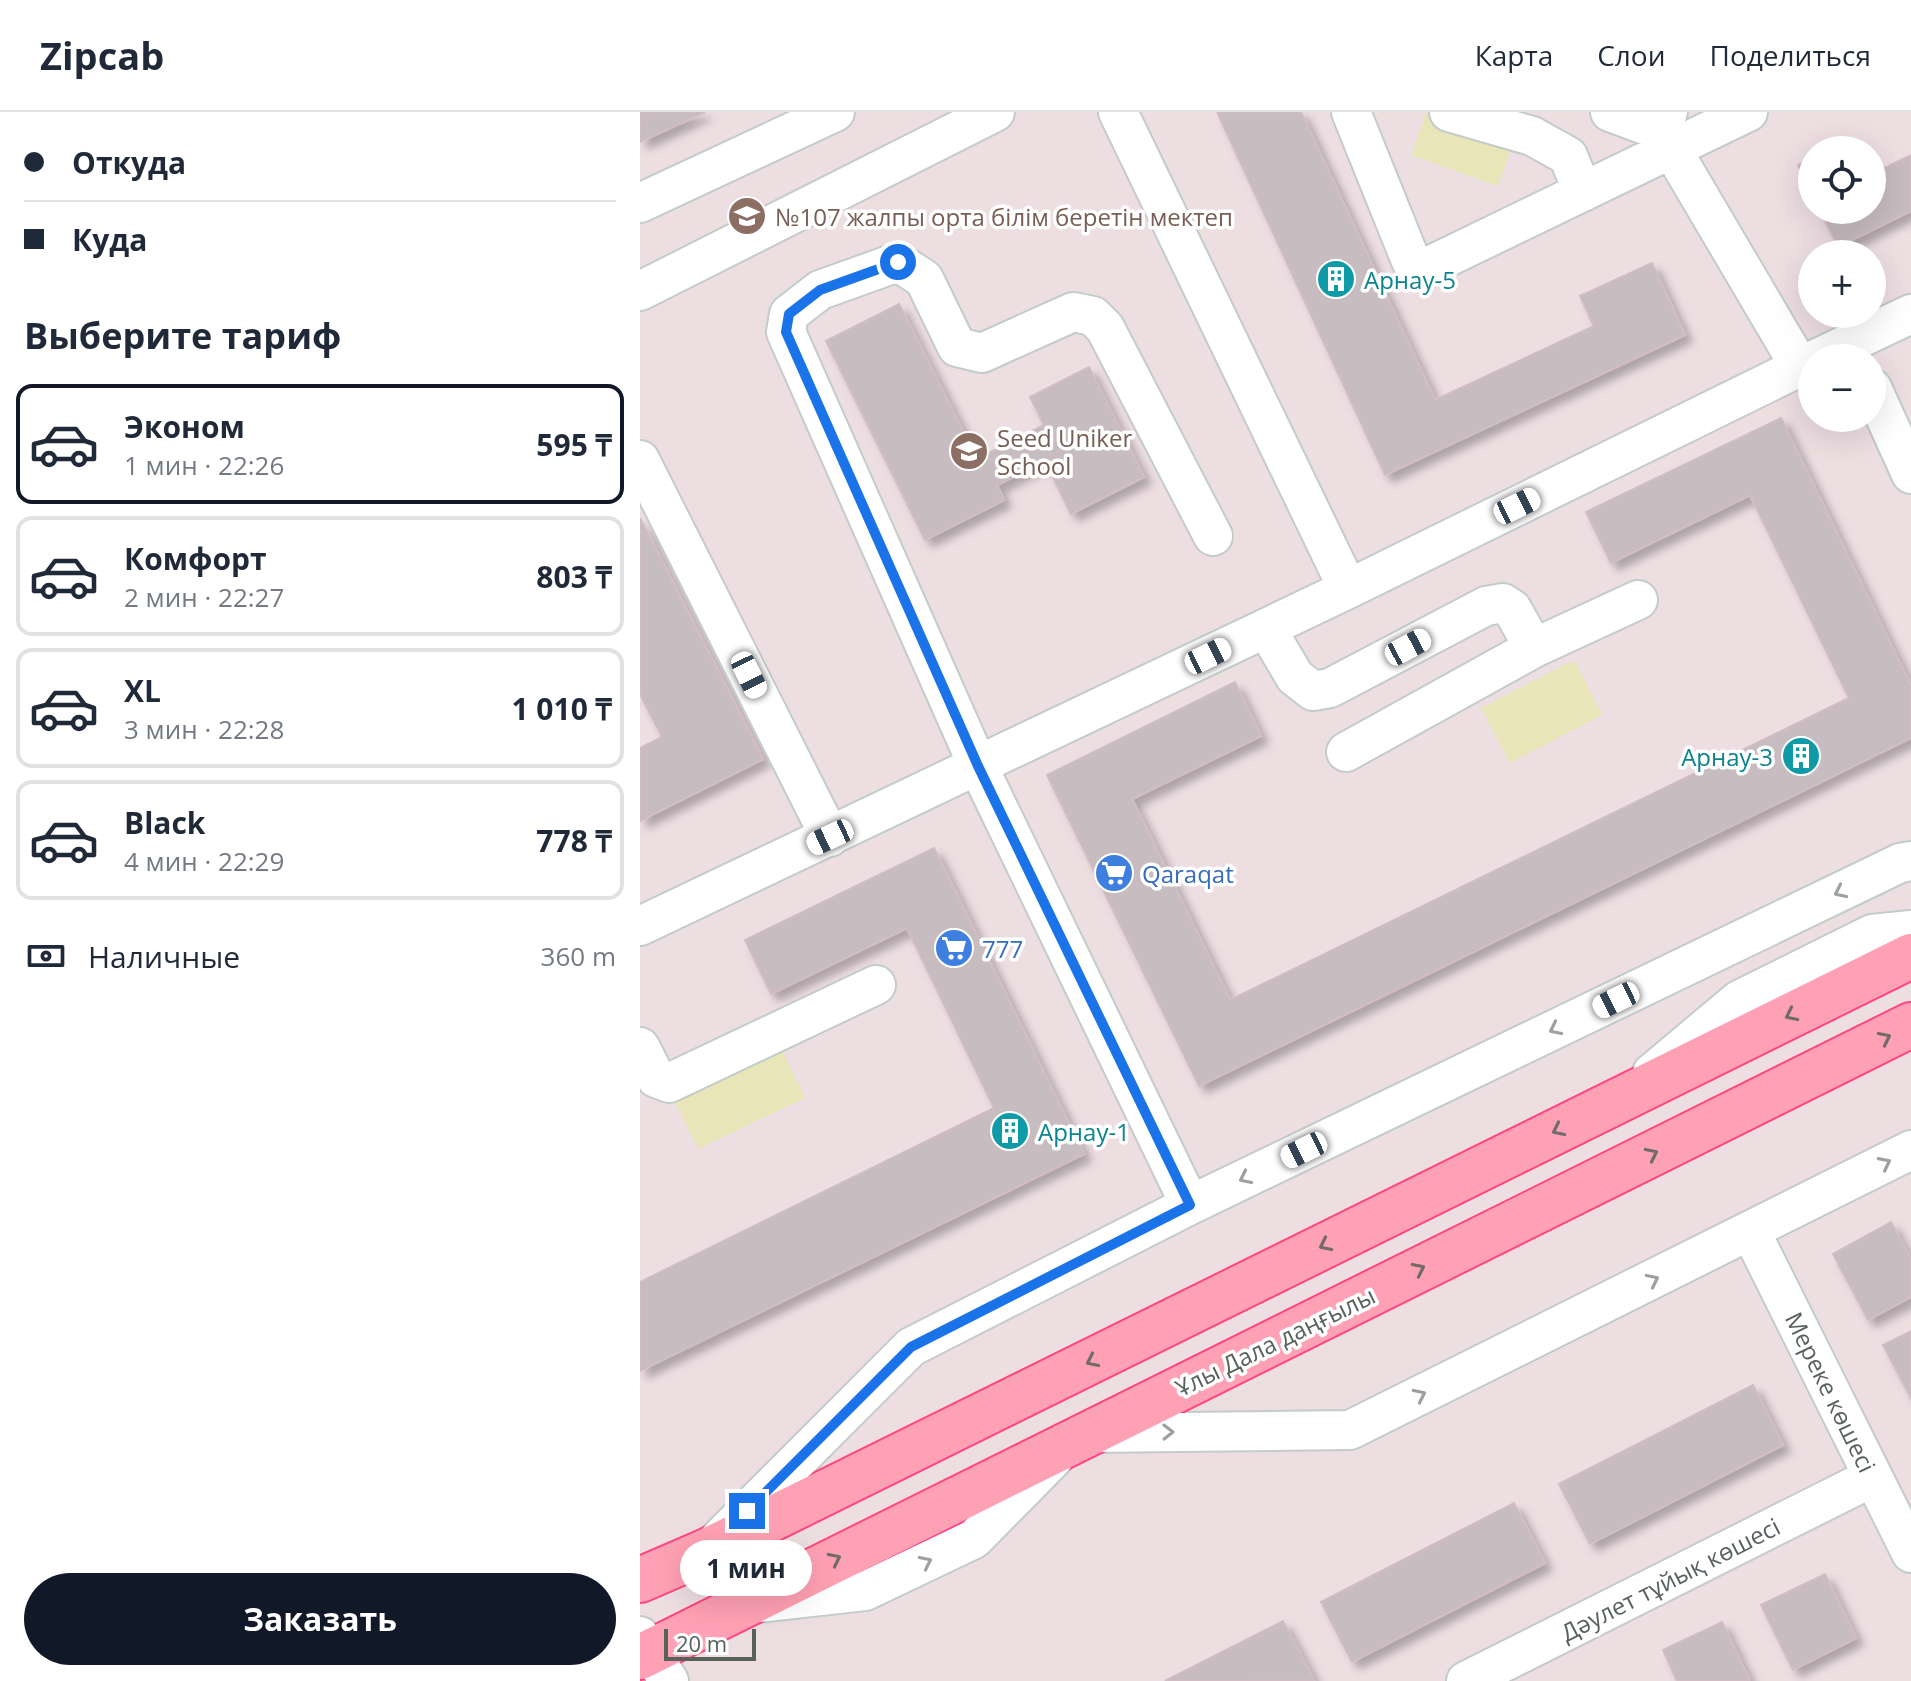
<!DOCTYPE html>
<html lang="ru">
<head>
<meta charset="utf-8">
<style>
  :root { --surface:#fff; --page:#f6f6f7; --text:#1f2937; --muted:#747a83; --line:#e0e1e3; --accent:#111827 }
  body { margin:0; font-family:"Open Sans",sans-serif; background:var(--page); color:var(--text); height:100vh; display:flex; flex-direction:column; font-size:30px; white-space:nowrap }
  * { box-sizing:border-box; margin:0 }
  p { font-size:26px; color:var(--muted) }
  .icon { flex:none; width:44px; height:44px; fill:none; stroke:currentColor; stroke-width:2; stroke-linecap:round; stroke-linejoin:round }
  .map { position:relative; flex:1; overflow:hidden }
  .side { display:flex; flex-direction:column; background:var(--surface); width:640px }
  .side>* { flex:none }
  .hud { display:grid; align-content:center; height:176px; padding:0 24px; background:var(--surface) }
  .fabs { position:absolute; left:1158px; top:24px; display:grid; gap:16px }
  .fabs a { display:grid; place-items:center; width:88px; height:88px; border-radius:50%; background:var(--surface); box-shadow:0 8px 32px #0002; font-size:40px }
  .scale { position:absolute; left:24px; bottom:20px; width:92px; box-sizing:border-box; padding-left:8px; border:4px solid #58625d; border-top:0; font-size:22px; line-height:28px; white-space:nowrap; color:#58625d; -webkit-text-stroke:6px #fff; paint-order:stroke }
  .end { position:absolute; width:36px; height:36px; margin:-18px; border:10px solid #1a73e8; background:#fff; box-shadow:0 0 0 4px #fff }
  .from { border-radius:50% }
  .bubble { position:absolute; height:56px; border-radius:28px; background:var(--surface); box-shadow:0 8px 32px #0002; font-size:26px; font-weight:700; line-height:56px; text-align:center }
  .car { position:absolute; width:24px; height:48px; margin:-24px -12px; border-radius:10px; box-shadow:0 0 6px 2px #0007; background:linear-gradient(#fff 24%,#345 0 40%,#fff 0 76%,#345 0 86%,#fff 0) }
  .hud b { display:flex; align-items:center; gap:28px; height:76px; font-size:30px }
  .hud b+b { border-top:2px solid var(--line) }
  .hud i { width:20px; height:20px; background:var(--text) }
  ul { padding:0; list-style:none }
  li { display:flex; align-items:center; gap:24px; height:120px; margin:0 16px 12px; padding:0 8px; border:4px solid var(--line); border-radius:16px }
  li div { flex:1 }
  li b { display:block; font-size:30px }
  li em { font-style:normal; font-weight:700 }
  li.on { border-color:var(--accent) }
  li>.icon { width:72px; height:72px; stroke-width:1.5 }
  h2 { padding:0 24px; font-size:36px; line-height:96px }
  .pay { display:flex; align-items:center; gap:20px; height:88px; padding:0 24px; font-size:30px }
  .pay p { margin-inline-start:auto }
  .button { display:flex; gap:16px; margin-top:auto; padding:16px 24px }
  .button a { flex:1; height:92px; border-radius:48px; background:var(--accent); color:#fff; font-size:32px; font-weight:700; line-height:92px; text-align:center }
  header { display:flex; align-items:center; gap:48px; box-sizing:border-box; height:112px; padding:0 40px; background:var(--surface); border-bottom:2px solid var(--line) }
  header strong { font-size:38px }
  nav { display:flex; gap:44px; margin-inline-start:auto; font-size:28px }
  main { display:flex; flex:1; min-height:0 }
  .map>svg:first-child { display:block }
</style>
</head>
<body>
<header>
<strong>Zipcab</strong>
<nav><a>Карта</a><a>Слои</a><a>Поделиться</a></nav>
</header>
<main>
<section class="side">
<div class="hud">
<b><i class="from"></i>Откуда</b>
<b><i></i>Куда</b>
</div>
<h2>Выберите тариф</h2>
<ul>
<li class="on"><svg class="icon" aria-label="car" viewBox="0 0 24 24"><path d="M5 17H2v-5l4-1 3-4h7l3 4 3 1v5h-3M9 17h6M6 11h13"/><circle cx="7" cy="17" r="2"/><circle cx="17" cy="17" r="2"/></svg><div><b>Эконом</b><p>1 мин · 22:26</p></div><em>595 ₸</em></li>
<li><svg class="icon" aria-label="car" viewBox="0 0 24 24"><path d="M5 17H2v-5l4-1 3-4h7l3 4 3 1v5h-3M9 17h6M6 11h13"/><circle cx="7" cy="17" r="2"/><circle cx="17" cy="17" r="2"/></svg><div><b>Комфорт</b><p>2 мин · 22:27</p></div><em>803 ₸</em></li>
<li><svg class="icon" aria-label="car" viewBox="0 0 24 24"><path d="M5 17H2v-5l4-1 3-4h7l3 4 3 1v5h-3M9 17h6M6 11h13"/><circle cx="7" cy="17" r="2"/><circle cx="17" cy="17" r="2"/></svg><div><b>XL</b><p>3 мин · 22:28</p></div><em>1 010 ₸</em></li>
<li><svg class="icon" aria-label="car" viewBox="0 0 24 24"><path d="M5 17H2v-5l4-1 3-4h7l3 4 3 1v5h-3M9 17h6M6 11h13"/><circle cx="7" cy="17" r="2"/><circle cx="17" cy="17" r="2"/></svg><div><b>Black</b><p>4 мин · 22:29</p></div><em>778 ₸</em></li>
</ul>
<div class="pay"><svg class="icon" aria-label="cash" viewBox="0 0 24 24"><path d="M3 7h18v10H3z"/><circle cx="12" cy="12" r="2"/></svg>Наличные<p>360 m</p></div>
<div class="button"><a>Заказать</a></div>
</section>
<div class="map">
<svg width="1271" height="1569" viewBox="0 0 1271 1569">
  <defs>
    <filter id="shadow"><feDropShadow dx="7" dy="7" stdDeviation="4" flood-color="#0004"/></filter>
  </defs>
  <rect width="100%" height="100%" fill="#eddee2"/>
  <path fill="#e8e6b8" d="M787,0L873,31L858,74L771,43Z
    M934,548L962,603L870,651L841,596Z
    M142,938L165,986L58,1037L35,990Z"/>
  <path fill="#c7bcbf" stroke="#d2bcc4" stroke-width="2" filter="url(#shadow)" d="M0,0H65L0,30Z
    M577,0H661L795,288L954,214L940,184L1012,151L1045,223L745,363Z
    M1271,43V99L1198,135L1180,98H1232V62Z
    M1172,46V82L1158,53Z
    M259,192L337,347L404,313L390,285L449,255L504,365L431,402L405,349L357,373L364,388L285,428L186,229Z
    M1141,306L1271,574V626L559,974L407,663L595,570L621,624L492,687L590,888L1209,586L1110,383L971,451L946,400Z
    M0,406L123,647L0,709V636L22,625L0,582Z
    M294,736L444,1042L0,1259V1170L354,996L267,816L131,882L105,828Z
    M1251,1110L1271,1148V1185L1228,1208L1193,1142Z
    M1271,1219V1286L1243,1233Z
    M1113,1273L1143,1333L950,1432L919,1372Z
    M874,1391L905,1451L712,1550L681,1490Z
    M1185,1462L1216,1526L1153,1558L1121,1493Z
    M643,1509L674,1568L525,1569Z
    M1082,1510L1110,1569H1037L1023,1538Z"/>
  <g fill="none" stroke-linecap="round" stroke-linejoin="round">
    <defs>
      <path id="minor" d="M478,0L708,477
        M711,0L771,149L785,156L1108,0
        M809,0L892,24L928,44L943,80
        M970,0L1021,19
        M1028,0L1021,19L1160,255
        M0,91L195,0
        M0,179L355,0
        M1178,246L1271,202
        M1232,276L1271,362
        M0,348L190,725
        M626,516L655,565L673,579L690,576L846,494L863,491L872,497L894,536
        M706,640L894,536L998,488
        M0,814L708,477L1172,249
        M0,935L16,966L29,971L236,873
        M1012,961L1099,888L1232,822L1271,818
        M550,1093L338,654L146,220L149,202L180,178L258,150L284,167L317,235L342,241L433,200L453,204L465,216L573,424
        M1111,1120L1271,1441
        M450,1321L710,1318L1271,1038
        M78,1428L271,1235L550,1093L1260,751L1271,749
        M118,1491L225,1479L334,1427L414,1346
        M0,1524L29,1569
        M826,1569L1233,1365"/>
      <path id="major" d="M0,1468L67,1439L1271,844
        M0,1545L1271,913"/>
    </defs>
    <use href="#minor" stroke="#c3ccc8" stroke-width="42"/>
    <use href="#major" stroke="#ff4680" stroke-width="48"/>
    <use href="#minor" stroke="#fff" stroke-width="38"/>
    <use href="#major" stroke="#ffa1b4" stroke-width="44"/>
  </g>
  <defs><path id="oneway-chevron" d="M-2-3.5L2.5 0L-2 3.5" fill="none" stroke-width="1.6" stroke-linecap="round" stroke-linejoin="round" transform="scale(2)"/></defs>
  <g stroke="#9ba19e">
    <use href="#oneway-chevron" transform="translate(1200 780) rotate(154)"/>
    <use href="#oneway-chevron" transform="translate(915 917) rotate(154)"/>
    <use href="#oneway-chevron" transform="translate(1245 1051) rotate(-27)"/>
    <use href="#oneway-chevron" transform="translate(605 1066) rotate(154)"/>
    <use href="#oneway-chevron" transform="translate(1013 1168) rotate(-26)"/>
    <use href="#oneway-chevron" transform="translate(780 1283) rotate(-26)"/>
    <use href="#oneway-chevron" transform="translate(528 1320) rotate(-1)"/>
    <use href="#oneway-chevron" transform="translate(286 1450) rotate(-26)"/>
  </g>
  <g stroke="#716b6a">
    <use href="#oneway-chevron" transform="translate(1151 903) rotate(154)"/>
    <use href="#oneway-chevron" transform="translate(1245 926) rotate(-26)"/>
    <use href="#oneway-chevron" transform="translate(918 1018) rotate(154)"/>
    <use href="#oneway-chevron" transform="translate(1012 1042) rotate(-26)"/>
    <use href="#oneway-chevron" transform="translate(685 1133) rotate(154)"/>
    <use href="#oneway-chevron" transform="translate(779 1157) rotate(-26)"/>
    <use href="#oneway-chevron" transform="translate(452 1249) rotate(154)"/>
    <use href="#oneway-chevron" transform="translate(195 1447) rotate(-26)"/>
  </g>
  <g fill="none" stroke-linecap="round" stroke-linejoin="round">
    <path stroke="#1a73e8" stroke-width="10" d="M107,1399L271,1235L550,1093L338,654L146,220L149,202L180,178L258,150"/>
  </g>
  <defs>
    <symbol id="school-disc" viewBox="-11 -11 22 22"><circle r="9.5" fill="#8d6e63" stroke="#fff"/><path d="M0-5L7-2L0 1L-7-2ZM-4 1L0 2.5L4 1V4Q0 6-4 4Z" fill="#fff"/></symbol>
    <symbol id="building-disc" viewBox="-11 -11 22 22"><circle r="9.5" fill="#0f9aa8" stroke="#fff"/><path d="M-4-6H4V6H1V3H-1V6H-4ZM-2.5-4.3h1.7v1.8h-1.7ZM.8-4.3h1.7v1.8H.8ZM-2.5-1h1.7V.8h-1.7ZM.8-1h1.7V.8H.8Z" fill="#fff"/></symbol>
    <symbol id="supermarket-disc" viewBox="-11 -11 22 22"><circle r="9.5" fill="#3f7fe0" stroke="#fff"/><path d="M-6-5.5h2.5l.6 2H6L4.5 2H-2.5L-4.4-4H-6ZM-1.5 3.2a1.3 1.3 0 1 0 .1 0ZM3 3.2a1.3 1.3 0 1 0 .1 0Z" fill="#fff"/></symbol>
  </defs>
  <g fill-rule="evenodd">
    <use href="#school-disc" x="85" y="82" width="44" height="44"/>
    <use href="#building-disc" x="674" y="145" width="44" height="44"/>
    <use href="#school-disc" x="307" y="317" width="44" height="44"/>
    <use href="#building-disc" x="1139" y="622" width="44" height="44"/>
    <use href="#supermarket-disc" x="452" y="739" width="44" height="44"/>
    <use href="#supermarket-disc" x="292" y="814" width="44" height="44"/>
    <use href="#building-disc" x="348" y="997" width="44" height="44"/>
  </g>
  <g text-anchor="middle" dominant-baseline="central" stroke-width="7" stroke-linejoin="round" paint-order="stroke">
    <g font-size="24" fill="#785e54" stroke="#fff" text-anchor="start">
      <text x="135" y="104">№107 жалпы орта білім беретін мектеп</text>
      <text x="357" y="325">Seed Uniker<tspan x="357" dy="28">School</tspan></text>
    </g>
    <g font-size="24" fill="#0d838f" stroke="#fff" text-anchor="start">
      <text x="724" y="167">Арнау-5</text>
      <text x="1133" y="644" text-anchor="end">Арнау-3</text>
      <text x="398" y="1019">Арнау-1</text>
    </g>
    <g font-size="24" fill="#366cbe" stroke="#fff" text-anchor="start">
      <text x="502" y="761">Qaraqat</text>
      <text x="342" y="836">777</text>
    </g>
    <g font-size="24" fill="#58625d" stroke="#fff">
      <text transform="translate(635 1229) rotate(-26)">Ұлы Дала даңғылы</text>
      <text transform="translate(1191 1280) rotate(64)">Мереке көшесі</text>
      <text transform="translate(1030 1467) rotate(-27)">Дәулет тұйық көшесі</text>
    </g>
  </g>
</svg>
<div class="fabs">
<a><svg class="icon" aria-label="locate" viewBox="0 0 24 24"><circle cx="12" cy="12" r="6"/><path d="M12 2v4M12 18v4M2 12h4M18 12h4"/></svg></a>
<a>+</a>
<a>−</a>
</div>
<div class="scale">20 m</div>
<i class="end from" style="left:258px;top:150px"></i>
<i class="end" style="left:107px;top:1399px"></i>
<div class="bubble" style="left:40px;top:1428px;width:132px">1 мин</div>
<i class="car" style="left:877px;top:394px;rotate:64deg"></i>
<i class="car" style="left:768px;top:535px;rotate:62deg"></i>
<i class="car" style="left:568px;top:544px;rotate:64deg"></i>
<i class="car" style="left:109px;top:563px;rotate:154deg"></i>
<i class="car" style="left:190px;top:725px;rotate:245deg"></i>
<i class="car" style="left:976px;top:888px;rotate:244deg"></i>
<i class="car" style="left:664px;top:1038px;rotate:244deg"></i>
</div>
</main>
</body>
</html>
